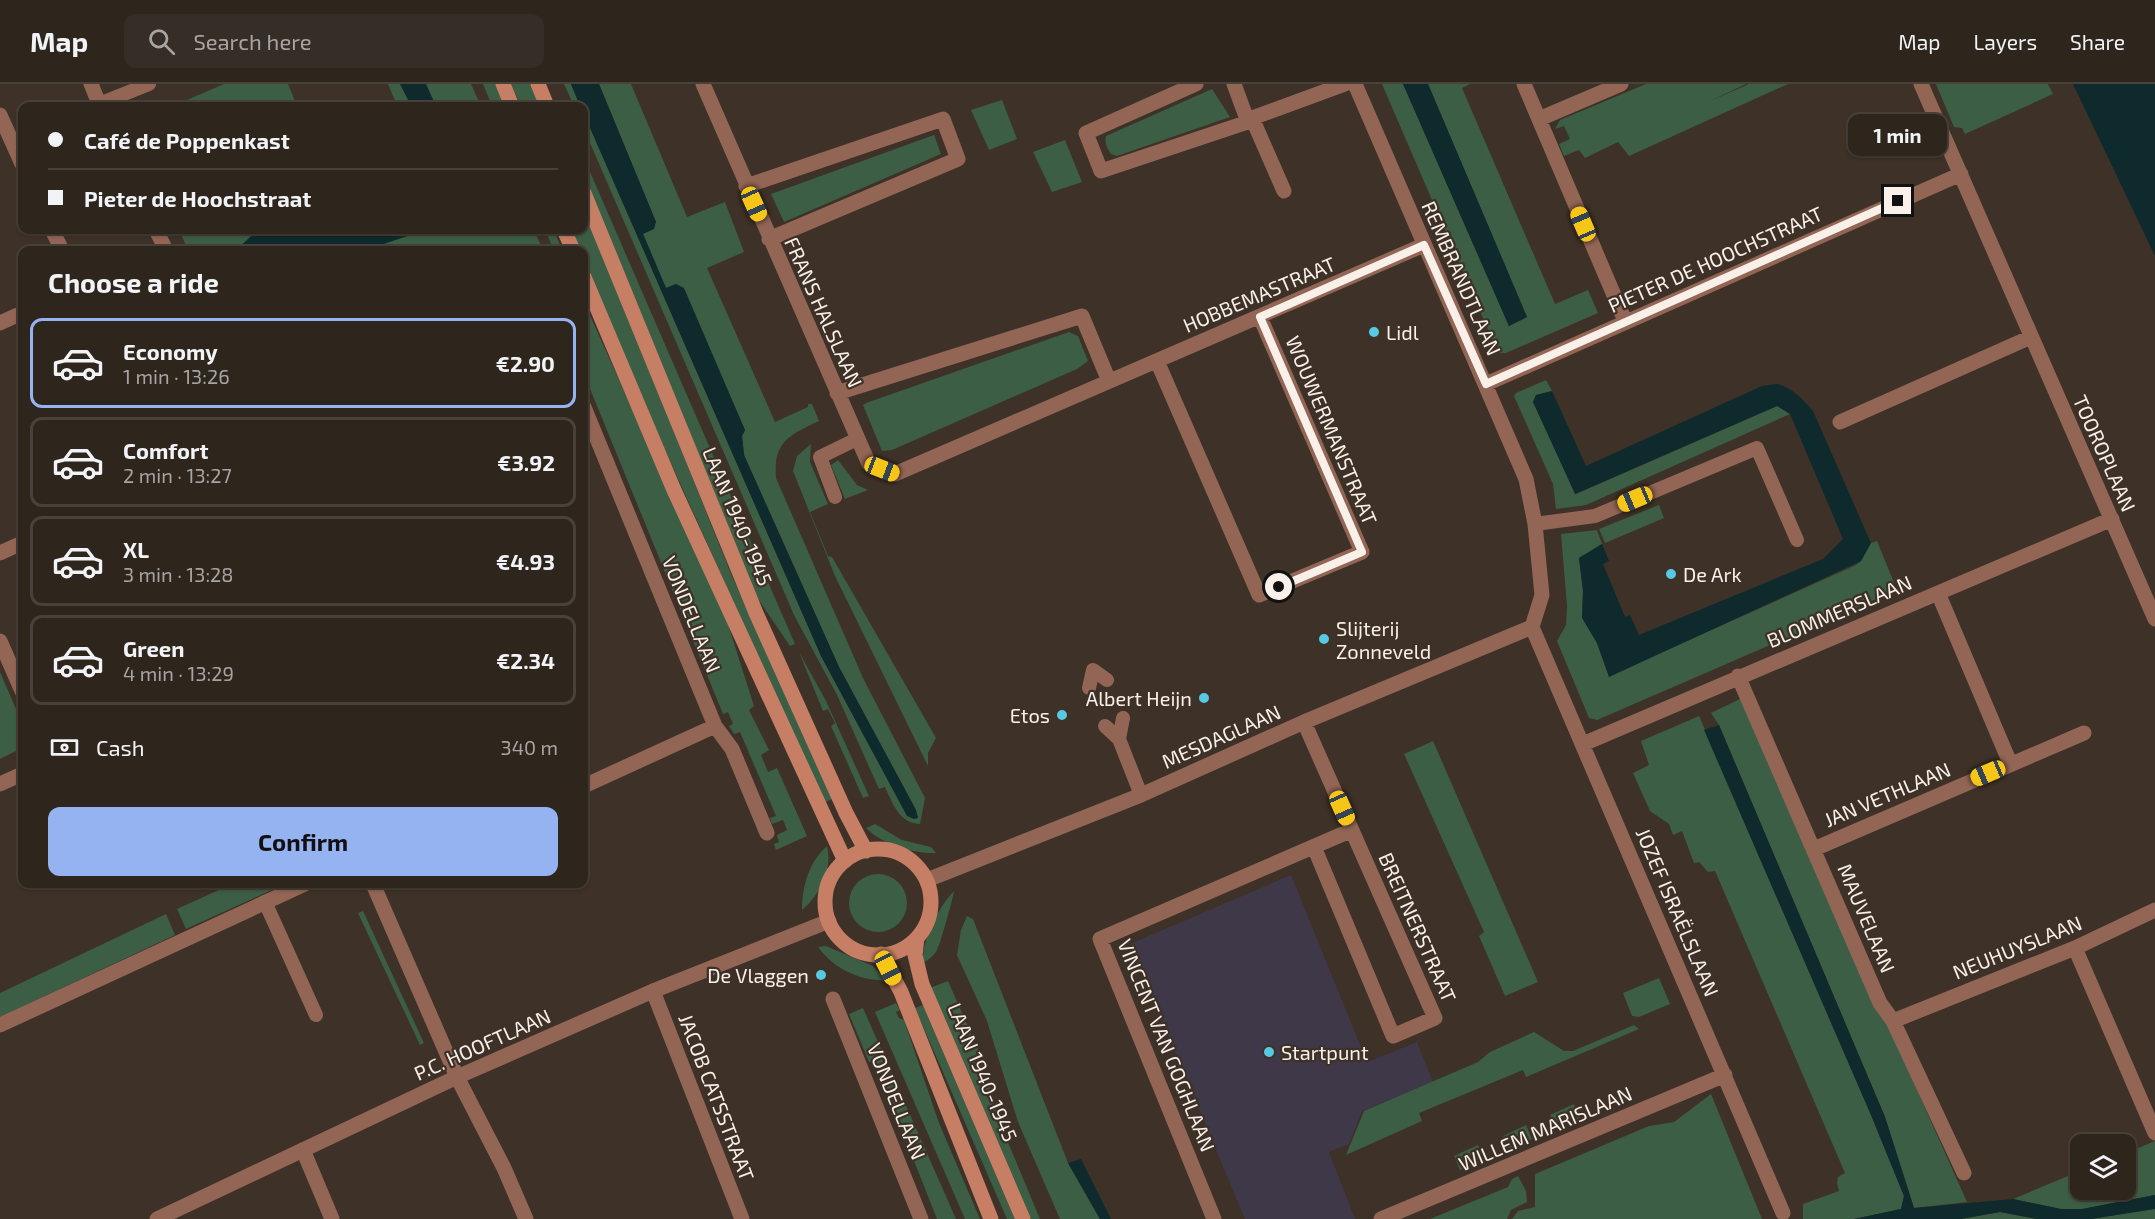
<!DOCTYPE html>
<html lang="en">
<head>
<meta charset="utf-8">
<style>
  :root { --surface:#2e251d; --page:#362d26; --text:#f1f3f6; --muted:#a7a5a4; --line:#49423b; --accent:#95b2f1 }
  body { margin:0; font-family:"Exo 2",sans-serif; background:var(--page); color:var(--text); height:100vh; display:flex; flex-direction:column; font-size:22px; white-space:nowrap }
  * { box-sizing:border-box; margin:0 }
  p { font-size:20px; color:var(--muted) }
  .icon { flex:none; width:33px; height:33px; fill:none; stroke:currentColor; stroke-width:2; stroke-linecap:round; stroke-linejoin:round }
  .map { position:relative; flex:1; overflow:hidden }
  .details { position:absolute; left:18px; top:162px; width:570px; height:642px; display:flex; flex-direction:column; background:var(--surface); border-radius:12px; box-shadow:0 2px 4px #0004,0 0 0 2px var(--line) }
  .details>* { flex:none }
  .hud { position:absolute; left:18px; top:18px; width:570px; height:132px; border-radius:12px; box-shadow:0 2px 4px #0004,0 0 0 2px var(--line); display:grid; align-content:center; height:132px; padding:0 30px; background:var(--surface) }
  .fabs { position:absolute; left:2070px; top:1050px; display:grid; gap:12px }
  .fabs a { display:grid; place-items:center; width:66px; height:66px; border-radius:12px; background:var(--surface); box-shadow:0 2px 4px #0004,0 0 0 2px var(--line); font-size:30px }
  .end { position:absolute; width:27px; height:27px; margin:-14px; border:8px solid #f9f0ea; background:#111; box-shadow:0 0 0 3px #111 }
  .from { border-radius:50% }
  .bubble { position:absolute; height:42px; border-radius:12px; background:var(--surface); box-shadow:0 2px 4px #0004,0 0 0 2px var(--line); font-size:20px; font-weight:700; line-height:42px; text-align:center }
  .car { position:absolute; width:18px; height:36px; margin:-18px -9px; border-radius:8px; box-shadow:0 0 4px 2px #0007; background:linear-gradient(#f5c518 24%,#345 0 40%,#f5c518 0 76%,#345 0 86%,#f5c518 0) }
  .hud b { display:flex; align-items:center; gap:21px; height:57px; font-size:22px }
  .hud b+b { border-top:2px solid var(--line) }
  .hud i { width:15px; height:15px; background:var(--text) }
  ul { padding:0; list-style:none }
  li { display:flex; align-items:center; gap:18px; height:90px; margin:0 12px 9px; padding:0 18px; border:3px solid var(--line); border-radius:12px }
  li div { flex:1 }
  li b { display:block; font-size:22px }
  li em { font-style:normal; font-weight:700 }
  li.current { border-color:var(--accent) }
  li>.icon { width:54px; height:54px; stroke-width:1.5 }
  h2 { padding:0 30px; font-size:27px; line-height:72px }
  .pay { display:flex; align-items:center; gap:15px; height:66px; padding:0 30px; font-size:22px }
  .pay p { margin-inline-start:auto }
  .action { display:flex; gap:12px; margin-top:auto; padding:12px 30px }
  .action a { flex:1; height:69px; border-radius:12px; background:var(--accent); color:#111; font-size:24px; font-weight:700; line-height:69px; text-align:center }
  header { display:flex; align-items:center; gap:36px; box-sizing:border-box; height:84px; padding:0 30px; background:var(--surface); border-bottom:2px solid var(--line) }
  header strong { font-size:28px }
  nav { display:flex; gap:33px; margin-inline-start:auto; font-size:21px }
  .search { width:420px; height:54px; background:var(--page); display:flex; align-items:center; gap:15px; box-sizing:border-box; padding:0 21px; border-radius:12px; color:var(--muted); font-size:22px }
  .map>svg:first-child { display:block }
</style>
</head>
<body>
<header>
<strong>Map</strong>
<div class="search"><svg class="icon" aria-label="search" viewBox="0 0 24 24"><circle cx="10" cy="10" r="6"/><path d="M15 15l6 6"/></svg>Search here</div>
<nav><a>Map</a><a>Layers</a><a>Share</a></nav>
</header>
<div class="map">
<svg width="2155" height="1135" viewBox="0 0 2155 1135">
  <rect width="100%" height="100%" fill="#3e3127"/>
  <path fill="#3f3849" d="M1291,791L1367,978L1417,958L1433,998L1362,1027L1349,1060L1329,1068L1355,1135H1245L1130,860Z"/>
  <path fill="#3c5e45" d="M224,0H288L297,22H173Z
    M388,0H471L481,22H389L396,19Z
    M483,0H496L506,22H492Z
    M511,0H530L540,22H521Z
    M564,0H571L580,22H574Z
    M599,0H631L687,133L725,118L744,168L707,184L775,338L808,323V320H812L819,337C790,351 773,357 776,394L863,594L925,714L920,740C899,739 893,720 885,703L879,705L837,611L794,531L584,45V30L821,572L907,731L914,735L916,726L839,583L744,371L742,352L745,346L676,200L666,204L643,150L656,138Z
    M1382,0H1403L1509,242L1527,233L1428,0H1470L1462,4L1555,220L1588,206L1598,229L1506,269H1498Z
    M1646,0H1746L1708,18L1749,0H1788L1629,72L1618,58L1585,74L1579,66L1564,72L1559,60L1570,55L1564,42L1555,45L1560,36Z
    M1936,0H2048L2053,10L1965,50L1962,44L1954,43Z
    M1212,5L1230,33L1117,72L1111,70C1107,64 1104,59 1106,52Z
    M1002,16L1017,55L989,66L971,26Z
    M934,51L941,70L784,138L771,110Z
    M1065,56L1082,98L1052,108L1033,68Z
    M584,74L795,560L790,562L756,512L584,91Z
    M584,125L732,492L832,715L824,719L589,197L584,183V166H577L568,146H584Z
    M179,146H534L543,166H188Z
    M545,146H554L562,166H554Z
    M584,218L726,534L754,622L749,626L769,666L761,671L768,688L777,684L807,752L776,766L774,760L779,758L777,751L787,746L783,736L772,740L770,734L776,732L740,648L734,650L729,642L733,640L728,628L723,630L584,290Z
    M1069,248L1078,252L1088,277L1077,285L892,366L882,367L863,321L866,319Z
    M1546,296L1552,307L1536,311L1533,318L1576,410L1777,322L1790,330L1586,421L1556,425L1553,400L1514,312L1516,309Z
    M811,360L810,378L828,420L810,428L828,472L832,473L936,654L928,669V682L835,492L793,387L797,372Z
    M838,376L857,401L868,406L845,415L831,381Z
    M1659,421L1664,434L1605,459L1599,445Z
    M1597,446L1602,460L1579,474L1583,507L1582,533L1597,559L1609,592L1856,481L1861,477L1871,459L1877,457L1897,506L1597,636L1589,634L1557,557L1566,541L1567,522L1561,450Z
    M799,568L826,617L869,712L863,714L831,642L835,639L828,625L823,627Z
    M0,588L22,639V664L0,675Z
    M1742,614L1967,1118L1914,1124L1885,1033L1719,641L1711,629Z
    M1699,632L1871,1031L1904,1112L1901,1125L1854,1135H1803V1120L1839,1107L1837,1099L1838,1093L1845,1089L1715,787L1708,788L1699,778L1694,779L1682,747L1673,751L1669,740L1650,727L1633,689L1649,681L1641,657Z
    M1433,657L1538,898L1505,912L1479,852L1484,848L1404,670Z
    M875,740L902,756L931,763L936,769C912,770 882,760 866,744Z
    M827,762C833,785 820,811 802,826C802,802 809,778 827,762Z
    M849 819a29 29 0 1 1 58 0a29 29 0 1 1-58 0Z
    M232,800H285L186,845L177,825Z
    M954,807C954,811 940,861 937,866C934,872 929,875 923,879C921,858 939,822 954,807Z
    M363,827L424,959L420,961L358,829Z
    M166,830L175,851L0,933V909Z
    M967,832L973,835L1068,1079L1100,1135H1060L1018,1038L987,937L957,871L961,846Z
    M826,862L873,882L886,896C861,898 833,884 818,863Z
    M1659,894L1670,920L1639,933L1632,932L1623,909Z
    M948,897L980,970L1002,1044L1040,1135H1030L930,904Z
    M896,919L900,926L896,928L899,934L904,936L939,1039L980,1135H965L875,928Z
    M923,921L1015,1135H1007L915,924Z
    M863,924L956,1135H937L875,978H869L849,930Z
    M1634,941L1639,945L1526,993L1523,986L1419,1029L1422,1037L1346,1071L1364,1027L1478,978L1490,968L1534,948L1564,967H1573Z
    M1711,1010L1762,1135H1512L1518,1127L1535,1123V1090L1649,1042L1674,1038Z
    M1574,1020L1580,1034L1556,1045L1550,1031Z
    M1526,1041L1532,1055L1509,1066L1503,1052Z
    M2155,1057V1111L2082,1125H2061L2013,1115L2080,1087V1106H2126V1069Z
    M1478,1061L1484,1075L1460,1086L1454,1072Z
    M1518,1092L1526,1107L1527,1118L1511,1126L1507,1135H1430L1508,1103L1512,1095Z
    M2151,1125H2155V1135H2091Z
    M2000,1128L2037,1135H1961Z"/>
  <path fill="#0f2a2c" d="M400,0H426L436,22H411Z
    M571,0H599L656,138L654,145L643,150L666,204L676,200L684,204L745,346L742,352L744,371L839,583L916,726L918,734L914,735L907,732L821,572L584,30V22H580Z
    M1403,0H1428L1527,233L1509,242Z
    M2073,0H2155V172Z
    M258,146H425L366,166H236Z
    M1776,300C1791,302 1803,316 1813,327L1871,459L1861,477L1609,593L1597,559L1582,534L1583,507L1579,474L1602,460L1609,477L1603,480L1625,533L1630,531L1639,551L1823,475L1843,455L1790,330L1777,322L1575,410L1533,318L1536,311L1552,307L1586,382L1762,302Z
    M1719,641L1885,1033L1914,1124L2013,1115L2061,1125H2082L2155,1111V1125L2091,1135H2037L2000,1128L1961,1135H1854L1901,1125L1904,1112L1871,1031L1704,646Z
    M1081,1075L1111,1135H1100L1068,1079Z"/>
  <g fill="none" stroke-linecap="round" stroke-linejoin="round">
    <path stroke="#926555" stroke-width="14" d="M99,20L149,0
      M835,413L820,373L857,355
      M1535,440L1595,432L1757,364L1797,456
      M1089,604L1093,586L1107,596
      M1105,642L1119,655L1123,634
      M1119,655L1141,711
      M265,818L316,931"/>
    <path stroke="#926555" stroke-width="15" d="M91,0L100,22
      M703,0L869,380L895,390L1424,161
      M1196,0L1086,49L1101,87L1248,38L1252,34L1345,0
      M1234,0L1248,38
      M1355,0L1526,395L1535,440L1542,511L1532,543
      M1524,0L1625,237
      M1921,0L2155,535
      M0,31L22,80
      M1252,34L1284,107
      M1539,35L1621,0
      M746,102L943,35L958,75L769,155
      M52,146L62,166
      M156,146L166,166
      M0,239L22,229
      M1157,277L1259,511L1362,468L1260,233
      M1486,300L1961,90
      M837,309L1082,232L1109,297
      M584,323L715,642L732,665L767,749
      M1840,338L2031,253
      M0,469L22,459
      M1938,509L2010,679
      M1532,543L1783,1129
      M0,557L22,607
      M1738,592L1880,919L1893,937L1964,1089
      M1304,638L1435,934L1393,952L1314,763
      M1583,660L2112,435
      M0,700L22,690
      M584,702L715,642
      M1814,765L2084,649
      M927,796L1141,711L1304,638L1532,543
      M373,800L457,993L504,1084L526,1135
      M2075,864L2155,1049
      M653,907L742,1135
      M833,915L921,1135
      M1893,937L2075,864L2155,826
      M0,941L305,800
      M303,1066L332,1135
      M1214,1135L1100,855L1352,746
      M1381,1135L1725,991"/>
    <path stroke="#926555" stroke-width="15" d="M157,1135L457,993L653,907L829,837"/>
    <path stroke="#c67f65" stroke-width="15" d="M503,0L512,22
      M538,0L547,22
      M584,109L756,529L846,729L866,767
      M564,146L573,166
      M584,193L674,406L845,777
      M825 818a53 53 0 1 1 106 0a53 53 0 1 1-106 0Z
      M917,854L915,871L922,900L1023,1135
      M881,870L901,908L991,1135"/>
  </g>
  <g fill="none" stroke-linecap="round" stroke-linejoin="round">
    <path stroke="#f9f0ea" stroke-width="8" d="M1279,503L1362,468L1260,233L1424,161L1486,300L1898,117"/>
  </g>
  <g fill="#57c9e3" stroke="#3e3127" stroke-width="2">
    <circle cx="1374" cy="248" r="6"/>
    <circle cx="1671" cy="490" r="6"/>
    <circle cx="1324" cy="555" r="6"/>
    <circle cx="1204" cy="614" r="6"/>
    <circle cx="1062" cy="631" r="6"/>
    <circle cx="821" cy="891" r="6"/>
    <circle cx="1269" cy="968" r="6"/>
  </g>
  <g text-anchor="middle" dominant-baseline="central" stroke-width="4.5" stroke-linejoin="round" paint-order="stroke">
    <g font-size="20" fill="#f9f0ea" stroke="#3e3127">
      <text transform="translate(1715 175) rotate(-24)">PIETER DE HOOCHSTRAAT</text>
      <text transform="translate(1462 194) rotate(66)">REMBRANDTLAAN</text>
      <text transform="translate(1259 210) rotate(-23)">HOBBEMASTRAAT</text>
      <text transform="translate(824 228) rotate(66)">FRANS HALSLAAN</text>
      <text transform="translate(1332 346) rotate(67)">WOUWERMANSTRAAT</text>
      <text transform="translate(2105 369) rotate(66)">TOOROPLAAN</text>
      <text transform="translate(738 432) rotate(67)">LAAN 1940-1945</text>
      <text transform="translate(1839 527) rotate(-23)">BLOMMERSLAAN</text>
      <text transform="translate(692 530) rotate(68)">VONDELLAAN</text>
      <text transform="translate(1221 652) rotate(-24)">MESDAGLAAN</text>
      <text transform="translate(1887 710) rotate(-23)">JAN VETHLAAN</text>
      <text transform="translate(1678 828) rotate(67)">JOZEF ISRAËLSLAAN</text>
      <text transform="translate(1867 834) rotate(67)">MAUVELAAN</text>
      <text transform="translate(1418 843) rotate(66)">BREITNERSTRAAT</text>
      <text transform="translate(2017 863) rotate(-22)">NEUHUYSLAAN</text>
      <text transform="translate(482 960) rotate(-24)">P.C. HOOFTLAAN</text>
      <text transform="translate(1167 961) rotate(68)">VINCENT VAN GOGHLAAN</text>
      <text transform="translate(983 988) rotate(67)">LAAN 1940-1945</text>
      <text transform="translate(717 1013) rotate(69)">JACOB CATSSTRAAT</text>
      <text transform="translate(897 1017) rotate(68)">VONDELLAAN</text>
      <text transform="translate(1545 1044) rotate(-23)">WILLEM MARISLAAN</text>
    </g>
    <g font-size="20" fill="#f9f0ea" stroke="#3e3127" text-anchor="start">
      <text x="1386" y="248">Lidl</text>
      <text x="1683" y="490">De Ark</text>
      <text x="1336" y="544">Slijterij<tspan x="1336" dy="23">Zonneveld</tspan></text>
      <text x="1192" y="614" text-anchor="end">Albert Heijn</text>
      <text x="1050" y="631" text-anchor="end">Etos</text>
      <text x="809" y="891" text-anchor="end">De Vlaggen</text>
      <text x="1281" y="968">Startpunt</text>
    </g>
  </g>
</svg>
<div class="fabs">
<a><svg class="icon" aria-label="layers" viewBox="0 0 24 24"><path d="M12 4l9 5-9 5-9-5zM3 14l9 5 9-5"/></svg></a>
</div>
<i class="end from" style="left:1279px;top:503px"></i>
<i class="end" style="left:1898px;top:117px"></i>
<div class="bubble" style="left:1848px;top:30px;width:99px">1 min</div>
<i class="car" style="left:754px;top:120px;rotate:156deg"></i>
<i class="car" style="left:1583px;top:140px;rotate:337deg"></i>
<i class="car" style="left:882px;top:385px;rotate:111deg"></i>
<i class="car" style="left:1635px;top:415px;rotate:247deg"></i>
<i class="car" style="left:1988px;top:689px;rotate:247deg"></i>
<i class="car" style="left:1342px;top:724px;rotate:156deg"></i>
<i class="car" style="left:888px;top:884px;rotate:153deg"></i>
<div class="hud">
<b><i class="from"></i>Café de Poppenkast</b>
<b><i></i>Pieter de Hoochstraat</b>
</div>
<section class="details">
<h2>Choose a ride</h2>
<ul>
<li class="current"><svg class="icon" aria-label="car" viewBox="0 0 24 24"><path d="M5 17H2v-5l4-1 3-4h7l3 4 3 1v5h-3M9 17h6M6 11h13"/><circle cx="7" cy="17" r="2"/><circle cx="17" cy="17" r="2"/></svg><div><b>Economy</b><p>1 min · 13:26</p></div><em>€2.90</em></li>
<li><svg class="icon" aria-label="car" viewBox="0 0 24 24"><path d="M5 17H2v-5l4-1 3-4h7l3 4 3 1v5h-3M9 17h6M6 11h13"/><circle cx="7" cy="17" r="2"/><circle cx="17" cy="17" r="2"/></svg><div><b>Comfort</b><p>2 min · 13:27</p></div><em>€3.92</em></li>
<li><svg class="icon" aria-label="car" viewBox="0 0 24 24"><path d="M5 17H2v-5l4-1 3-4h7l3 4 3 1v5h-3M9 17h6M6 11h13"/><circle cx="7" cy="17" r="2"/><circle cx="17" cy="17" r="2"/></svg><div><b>XL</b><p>3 min · 13:28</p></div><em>€4.93</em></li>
<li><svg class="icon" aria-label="car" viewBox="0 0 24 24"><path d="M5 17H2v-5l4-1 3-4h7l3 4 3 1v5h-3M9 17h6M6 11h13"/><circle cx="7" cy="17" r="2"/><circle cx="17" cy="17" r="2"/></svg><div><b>Green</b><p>4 min · 13:29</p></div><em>€2.34</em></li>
</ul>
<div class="pay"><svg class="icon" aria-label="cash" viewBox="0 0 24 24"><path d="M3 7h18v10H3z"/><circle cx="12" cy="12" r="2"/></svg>Cash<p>340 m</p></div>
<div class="action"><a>Confirm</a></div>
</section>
</div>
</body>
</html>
